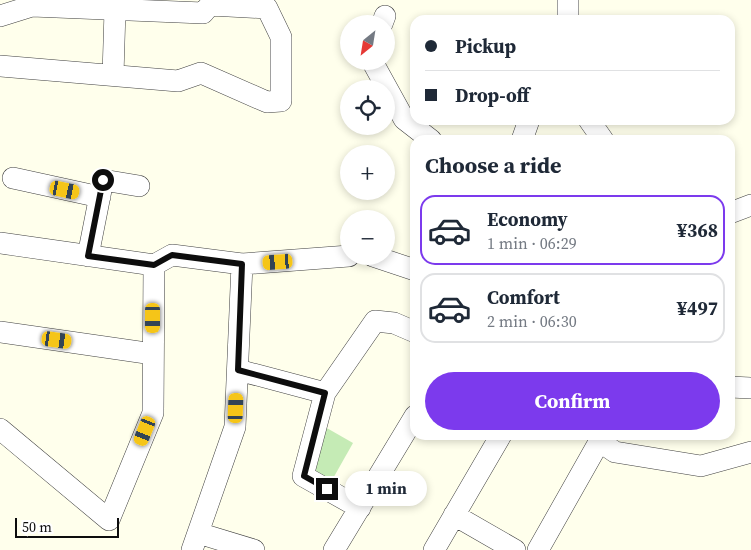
<!DOCTYPE html>
<html lang="en">
<head>
<meta charset="utf-8">
<style>
  :root { --surface:#fff; --page:#f6f6f7; --text:#1f2937; --muted:#747a83; --line:#e0e1e3; --accent:#7c3aed }
  body { margin:0; font-family:"Source Serif 4",serif; background:var(--page); color:var(--text); height:100vh; display:flex; flex-direction:column; font-size:19px; white-space:nowrap }
  * { box-sizing:border-box; margin:0 }
  p { font-size:16px; color:var(--muted) }
  .icon { flex:none; width:28px; height:28px; fill:none; stroke:currentColor; stroke-width:2; stroke-linecap:round; stroke-linejoin:round }
  .map { position:relative; flex:1; overflow:hidden }
  .sheet { position:absolute; left:410px; top:135px; width:325px; height:305px; display:flex; flex-direction:column; background:var(--surface); border-radius:15px; box-shadow:0 2px 8px #0003 }
  .sheet>* { flex:none }
  .banner { position:absolute; left:410px; top:15px; width:325px; height:110px; border-radius:15px; box-shadow:0 2px 8px #0003; display:grid; align-content:center; height:110px; padding:0 15px; background:var(--surface) }
  .needle { width:32px; rotate:210deg }
  .buttons { position:absolute; left:340px; top:15px; display:grid; gap:10px }
  .buttons a { display:grid; place-items:center; width:55px; height:55px; border-radius:50%; background:var(--surface); box-shadow:0 2px 8px #0003; font-size:25px }
  .scale { position:absolute; left:15px; bottom:12px; width:104px; box-sizing:border-box; padding-left:5px; border:2px solid #0d0d0d; border-top:0; font-size:14px; line-height:18px; white-space:nowrap; color:#0d0d0d; -webkit-text-stroke:4px #fff; paint-order:stroke }
  .end { position:absolute; width:22px; height:22px; margin:-11px; border:6px solid #0d0d0d; background:#fff; box-shadow:0 0 0 2px #fff }
  .from { border-radius:50% }
  .bubble { position:absolute; height:35px; border-radius:18px; background:var(--surface); box-shadow:0 2px 8px #0003; font-size:16px; font-weight:700; line-height:35px; text-align:center }
  .car { position:absolute; width:15px; height:30px; margin:-15px -8px; border-radius:6px; box-shadow:0 0 4px 1px #0007; background:linear-gradient(#f5c518 24%,#345 0 40%,#f5c518 0 76%,#345 0 86%,#f5c518 0) }
  .banner b { display:flex; align-items:center; gap:18px; height:48px; font-size:19px }
  .banner b+b { border-top:1px solid var(--line) }
  .banner i { width:12px; height:12px; background:var(--text) }
  ul { padding:0; list-style:none }
  li { display:flex; align-items:center; gap:15px; height:70px; margin:0 10px 8px; padding:0 5px; border:2px solid var(--line); border-radius:15px }
  li div { flex:1 }
  li b { display:block; font-size:19px }
  li em { font-style:normal; font-weight:700 }
  li.active { border-color:var(--accent) }
  li>.icon { width:45px; height:45px; stroke-width:1.5 }
  h2 { padding:0 15px; font-size:22px; line-height:60px }
  .action { display:flex; gap:10px; margin-top:auto; padding:10px 15px }
  .action a { flex:1; height:58px; border-radius:30px; background:var(--accent); color:#fff; font-size:20px; font-weight:700; line-height:58px; text-align:center }
  .map>svg:first-child { display:block }
</style>
</head>
<body>
<div class="map">
<svg width="751" height="550" viewBox="0 0 751 550">
  <rect width="100%" height="100%" fill="#ffffec"/>
  <path fill="#c5ebb5" d="M318,423L353,443L327,489L303,476Z"/>
  <g fill="none" stroke-linecap="round" stroke-linejoin="round">
    <defs>
      <path id="minor" d="M0,16L32,6L203,13L210,5L267,8L281,37V101L267,102L201,73L178,81L0,66
        M568,20V0
        M382,24L385,16
        M372,61L404,119L431,140
        M113,75L115,10
        M589,120L603,140
        M522,140L529,120
        M13,178L100,197
        M730,213L751,205
        M0,243L154,265L172,255L242,264L349,256
        M88,256L103,180L139,186
        M373,256L415,270
        M0,332L153,354
        M238,370L325,393
        M730,387L751,388
        M0,429L109,520L153,413L154,265
        M599,441L615,452L701,466L751,452
        M360,508L303,476L325,393L375,321L394,323L415,332
        M454,515L515,550
        M198,533L254,550
        M192,550L235,427L242,264
        M334,550L415,416
        M434,550L501,435
        M538,550L603,435"/>
    </defs>
    <use href="#minor" stroke="#404040" stroke-width="22"/>
    <use href="#minor" stroke="#fff" stroke-width="21"/>
  </g>
  <g fill="none" stroke-linecap="round" stroke-linejoin="round">
    <path stroke="#0d0d0d" stroke-width="6" d="M103,180L88,256L154,265L172,255L242,264L238,370L325,393L304,476L327,489"/>
  </g>
</svg>
<div class="buttons">
<a><svg class="needle" viewBox="-14 -14 28 28"><path d="M0-13l5 13h-10z" fill="#e53935"/><path d="M0 13l5-13h-10z" fill="#747a83"/></svg></a>
<a><svg class="icon" aria-label="locate" viewBox="0 0 24 24"><circle cx="12" cy="12" r="6"/><path d="M12 2v4M12 18v4M2 12h4M18 12h4"/></svg></a>
<a>+</a>
<a>−</a>
</div>
<div class="scale">50 m</div>
<i class="end from" style="left:103px;top:180px"></i>
<i class="end" style="left:327px;top:489px"></i>
<div class="bubble" style="left:345px;top:471px;width:82px">1 min</div>
<i class="car" style="left:65px;top:190px;rotate:102deg"></i>
<i class="car" style="left:278px;top:262px;rotate:266deg"></i>
<i class="car" style="left:153px;top:318px;rotate:180deg"></i>
<i class="car" style="left:57px;top:340px;rotate:98deg"></i>
<i class="car" style="left:236px;top:408px;rotate:2deg"></i>
<i class="car" style="left:145px;top:431px;rotate:202deg"></i>
<div class="banner">
<b><i class="from"></i>Pickup</b>
<b><i></i>Drop-off</b>
</div>
<section class="sheet">
<h2>Choose a ride</h2>
<ul>
<li class="active"><svg class="icon" aria-label="car" viewBox="0 0 24 24"><path d="M5 17H2v-5l4-1 3-4h7l3 4 3 1v5h-3M9 17h6M6 11h13"/><circle cx="7" cy="17" r="2"/><circle cx="17" cy="17" r="2"/></svg><div><b>Economy</b><p>1 min · 06:29</p></div><em>¥368</em></li>
<li><svg class="icon" aria-label="car" viewBox="0 0 24 24"><path d="M5 17H2v-5l4-1 3-4h7l3 4 3 1v5h-3M9 17h6M6 11h13"/><circle cx="7" cy="17" r="2"/><circle cx="17" cy="17" r="2"/></svg><div><b>Comfort</b><p>2 min · 06:30</p></div><em>¥497</em></li>
</ul>
<div class="action"><a>Confirm</a></div>
</section>
</div>
</body>
</html>
